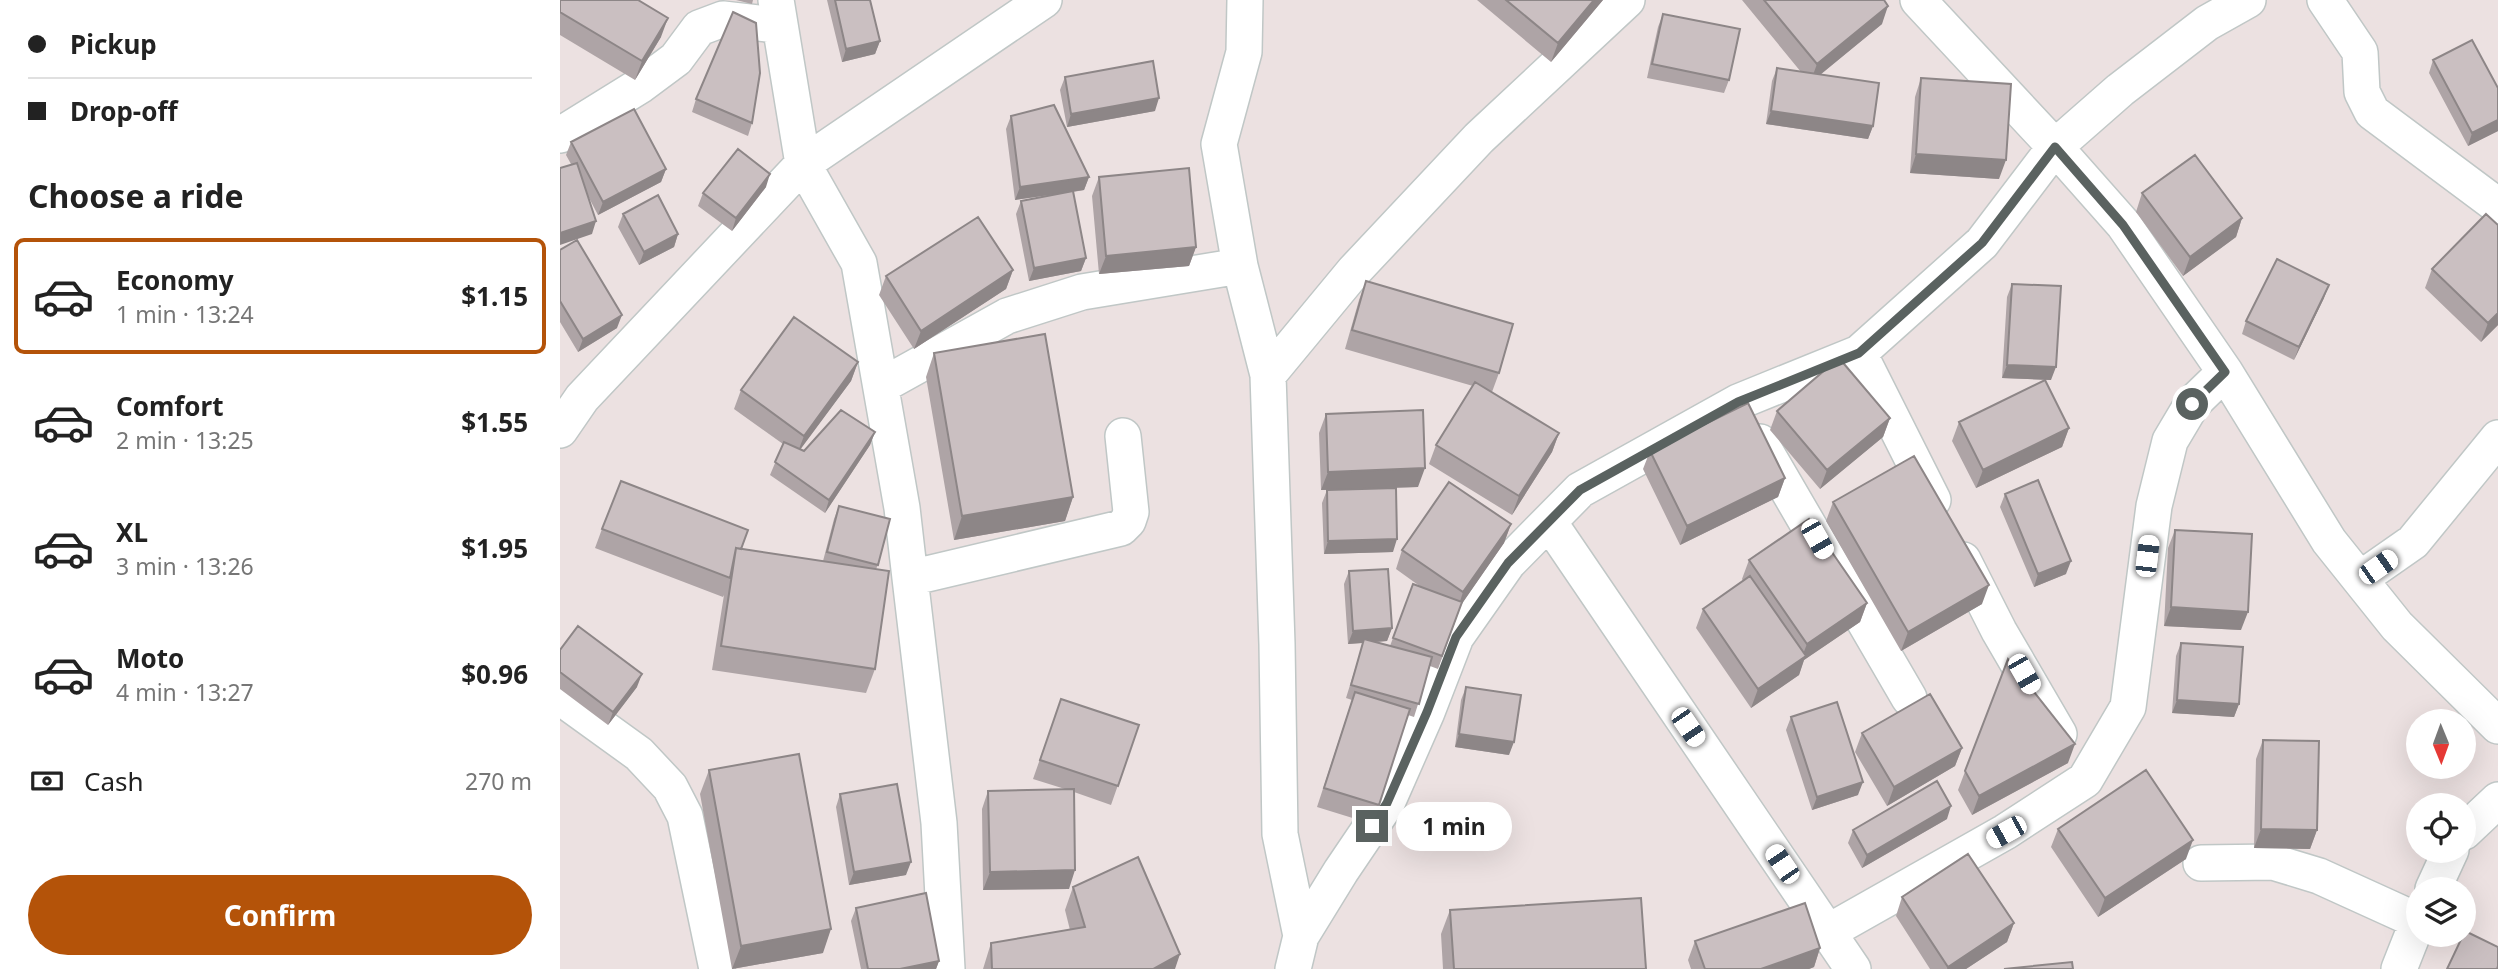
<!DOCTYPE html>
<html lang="en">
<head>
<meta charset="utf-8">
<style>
  :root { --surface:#fff; --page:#f2f2f2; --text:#222; --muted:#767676; --line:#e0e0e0; --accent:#b45309 }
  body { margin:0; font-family:"Noto Sans",sans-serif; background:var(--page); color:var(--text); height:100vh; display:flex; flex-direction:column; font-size:26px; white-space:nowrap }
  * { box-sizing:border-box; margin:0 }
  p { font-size:23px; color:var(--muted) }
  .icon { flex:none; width:38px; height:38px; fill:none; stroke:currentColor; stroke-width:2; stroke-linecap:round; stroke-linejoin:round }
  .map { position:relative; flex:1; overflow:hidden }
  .drawer { display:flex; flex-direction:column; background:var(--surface); width:560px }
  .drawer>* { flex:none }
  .banner { display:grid; align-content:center; height:154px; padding:0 28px; background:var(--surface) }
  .needle { width:46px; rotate:179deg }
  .buttons { position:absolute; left:1846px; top:709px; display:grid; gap:14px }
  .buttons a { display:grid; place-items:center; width:70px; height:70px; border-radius:50%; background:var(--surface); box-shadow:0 7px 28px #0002; font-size:35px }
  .end { position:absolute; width:32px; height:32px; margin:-16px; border:9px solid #5a6260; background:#fff; box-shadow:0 0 0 4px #fff }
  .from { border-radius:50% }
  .bubble { position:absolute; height:49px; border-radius:24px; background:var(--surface); box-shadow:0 7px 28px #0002; font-size:23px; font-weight:700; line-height:49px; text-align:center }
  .car { position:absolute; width:21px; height:42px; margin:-21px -10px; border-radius:9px; box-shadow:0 0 5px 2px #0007; background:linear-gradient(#fff 24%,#345 0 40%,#fff 0 76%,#345 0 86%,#fff 0) }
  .banner b { display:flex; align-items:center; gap:24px; height:66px; font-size:26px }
  .banner b+b { border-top:2px solid var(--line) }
  .banner i { width:18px; height:18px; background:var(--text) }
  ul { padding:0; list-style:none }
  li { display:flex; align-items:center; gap:21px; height:116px; margin:0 14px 10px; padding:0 14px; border:4px solid transparent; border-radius:10px }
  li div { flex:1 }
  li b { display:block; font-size:26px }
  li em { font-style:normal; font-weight:700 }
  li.selected { border-color:var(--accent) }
  li>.icon { width:63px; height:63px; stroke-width:1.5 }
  h2 { padding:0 28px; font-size:32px; line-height:84px }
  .pay { display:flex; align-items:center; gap:18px; height:77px; padding:0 28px; font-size:26px }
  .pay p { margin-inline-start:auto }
  .primary-button { display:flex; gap:14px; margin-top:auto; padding:14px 28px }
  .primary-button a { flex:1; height:80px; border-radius:42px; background:var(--accent); color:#fff; font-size:28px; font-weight:700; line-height:80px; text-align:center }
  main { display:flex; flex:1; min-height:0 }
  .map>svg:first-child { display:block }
</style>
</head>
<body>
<main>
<section class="drawer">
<div class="banner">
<b><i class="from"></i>Pickup</b>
<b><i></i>Drop-off</b>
</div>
<h2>Choose a ride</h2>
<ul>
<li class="selected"><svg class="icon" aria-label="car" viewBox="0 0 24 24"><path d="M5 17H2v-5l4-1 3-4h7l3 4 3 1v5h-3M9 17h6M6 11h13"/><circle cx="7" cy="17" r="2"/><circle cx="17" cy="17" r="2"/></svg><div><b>Economy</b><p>1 min · 13:24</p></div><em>$1.15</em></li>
<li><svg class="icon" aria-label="car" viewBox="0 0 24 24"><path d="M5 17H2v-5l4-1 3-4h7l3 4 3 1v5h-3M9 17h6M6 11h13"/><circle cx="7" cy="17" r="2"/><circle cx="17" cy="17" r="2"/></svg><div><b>Comfort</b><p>2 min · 13:25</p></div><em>$1.55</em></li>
<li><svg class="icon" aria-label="car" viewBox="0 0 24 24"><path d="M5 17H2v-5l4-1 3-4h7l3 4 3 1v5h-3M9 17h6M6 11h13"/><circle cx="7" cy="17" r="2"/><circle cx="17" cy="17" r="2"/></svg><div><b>XL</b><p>3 min · 13:26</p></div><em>$1.95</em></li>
<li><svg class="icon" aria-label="car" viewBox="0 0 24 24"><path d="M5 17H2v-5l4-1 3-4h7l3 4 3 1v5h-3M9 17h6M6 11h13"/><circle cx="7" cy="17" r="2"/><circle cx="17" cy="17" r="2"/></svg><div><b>Moto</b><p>4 min · 13:27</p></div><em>$0.96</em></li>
</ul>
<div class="pay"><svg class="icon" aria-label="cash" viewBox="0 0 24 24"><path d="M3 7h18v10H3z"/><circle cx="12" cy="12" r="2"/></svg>Cash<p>270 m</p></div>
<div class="primary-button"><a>Confirm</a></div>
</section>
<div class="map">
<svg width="1938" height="969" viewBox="0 0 1938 969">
  <rect width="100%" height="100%" fill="#ece1e1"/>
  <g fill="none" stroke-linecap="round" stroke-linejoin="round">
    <defs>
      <path id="minor" d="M216,0L243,164L299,263L342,508L350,578L379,823L387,969
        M685,0L684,52L659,144L680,266L708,375L717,644L720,834L741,936
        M1358,0L1495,147L1564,225L1665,372L1769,541L1837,626L1938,726
        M1765,0L1800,52L1802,92L1812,112L1938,206
        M0,135L81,85L116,59L139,28L163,19L215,25
        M1299,353L1373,500
        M708,375L794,271L919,138L1067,0
        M321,386L447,316L522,292L680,266
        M0,430L22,398L243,164L484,0
        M1200,442L1349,698
        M989,522L1293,969
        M1403,560L1439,631L1499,734
        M350,578L561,528L568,521L571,512L563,436
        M1800,579L1853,542L1938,438
        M0,697L79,754L110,787L125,816L157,969
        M1904,832L1938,800
        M1641,863L1713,862L1759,876L1858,921
        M1873,889L1891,850
        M1268,932L1445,832L1525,780L1568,707L1594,506L1610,441L1632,404L1665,372
        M733,969L741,936L781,871L827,803L867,712L896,637L948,563L1020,490L1178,402L1299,353L1422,243L1495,147L1560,90L1647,23L1688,0
        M1839,969L1858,921"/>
    </defs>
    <use href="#minor" stroke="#c0c7c6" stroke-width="38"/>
    <use href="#minor" stroke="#fff" stroke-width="35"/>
  </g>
  <path fill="#aea4a6" d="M0,0L101,37L75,80L0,35Z
    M176,0H193L192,4Z
    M267,0H310L320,41L315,54L282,62Z
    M917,0H1043L991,62Z
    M1182,0H1324L1322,24L1260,75L1313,126L1308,139L1206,124L1212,81L1217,68L1241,72Z
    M1103,14L1169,80L1164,93L1087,78L1098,27Z
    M1873,60L1938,88V131L1908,146L1869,73Z
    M505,77L595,111L507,127L500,90Z
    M1361,78L1439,179L1350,173L1355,97Z
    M136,99L192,123L188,136L132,112Z
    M451,116L529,177L524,190L513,192L526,258L521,271L469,281L456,214L461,201L490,195L455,200L446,129Z
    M11,142L106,169L101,182L38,215L28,196L32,234L11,164L6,155Z
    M539,177L636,247L629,266L539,274L532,196Z
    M206,187L172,231L138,206L143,193Z
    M1582,193L1682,218L1676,237L1623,276L1576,212Z
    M63,214L118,234L114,247L79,265L58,227Z
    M1938,225V325L1921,342L1865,288L1872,269Z
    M0,250L57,328L18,352L0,322Z
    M453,270L446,289L354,349L319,295L326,276Z
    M806,281L939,373L932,392L930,391L999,433L992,452L952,515L869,464L876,445L913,386L785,349L799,300Z
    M1452,284L1491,380L1442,378L1447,297Z
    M1764,298L1734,360L1682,334L1686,321Z
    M374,353L513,497L505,521L394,540L366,377Z
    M298,362L291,381L240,449L244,451L315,432L310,445L265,513L210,475L223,444L174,409L181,390Z
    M1217,411L1330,418L1323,437L1260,489L1210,430Z
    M766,414L858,487L791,489L833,552L764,554L762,503L767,490H761L759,433Z
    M1399,422L1509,428L1502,447L1416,488L1392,441Z
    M1090,451L1225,478L1218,497L1120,545L1083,469Z
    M1445,494L1506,574L1474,587L1440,507Z
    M1273,502L1422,604L1341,651L1266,521Z
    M279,506L318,565L316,569L315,669L306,693L152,670L164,595L163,597L35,548L42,529L263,561L274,519Z
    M951,524L944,543L902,603L878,669L870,666L854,717L848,715L812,824L757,807L792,700L786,698L803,643L788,644L784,584L789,571L832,628L827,641L816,642L830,646L853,584L861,587L836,569L842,550Z
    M1615,530L1681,630L1604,626L1608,548Z
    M1189,560L1307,603L1300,622L1244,660L1239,675L1191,708L1136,628L1143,609L1183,581L1182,579Z
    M1621,643L1679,704L1674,717L1612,713L1616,656Z
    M0,650L77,687L48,725L0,689Z
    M1448,659L1508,763L1412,815L1398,790Z
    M906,687L949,755L895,747L901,700Z
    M501,699L579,725L551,805L514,792L509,889L423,890L422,809L428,791L505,789L473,779Z
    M1231,717L1298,795L1252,810L1226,730Z
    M1302,733L1402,748L1395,766L1327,806L1295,752Z
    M1703,740L1757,830L1750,849L1694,848L1696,759Z
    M149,770L263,953L172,969L140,794Z
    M280,794L346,875L289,885L276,807Z
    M1387,819L1302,868L1288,843L1293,830Z
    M1498,829L1626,859L1538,917L1491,847Z
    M513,887L615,969H423L431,943L510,930L505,910Z
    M1342,897L1454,923L1447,942L1406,969H1370L1336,916Z
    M296,908L379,961L376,969H301L291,921Z
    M890,910L1086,969H883L881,934Z
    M1135,941L1260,948L1254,967L1249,969H1131L1128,960Z"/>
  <path fill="#8d8687" d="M1034,0H1043L991,62L998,43Z
    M1328,6L1322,24L1250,83L1257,64Z
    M108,18L101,37L75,80L82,61Z
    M320,41L315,54L282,62L286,49Z
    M599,98L595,111L507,127L511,114Z
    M1211,111L1313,126L1308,139L1206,124Z
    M1938,120V131L1908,146L1912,133Z
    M1356,154L1446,160L1439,179L1350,173Z
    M106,169L101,182L38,215L43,202Z
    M210,174L206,187L172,231L176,218Z
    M529,177L524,190L455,200L460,187Z
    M1682,218L1676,237L1623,276L1630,257Z
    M36,221L32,234L0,245V233Z
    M118,234L114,247L79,265L84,252Z
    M636,247L629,266L539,274L546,256Z
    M526,258L521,271L469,281L474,268Z
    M453,270L446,289L354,349L361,331Z
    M1769,285L1764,298L1734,360L1739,347Z
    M1938,313V325L1921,342L1928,323Z
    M62,315L57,328L18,352L23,339Z
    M298,362L291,381L237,454L244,436Z
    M1447,365L1496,367L1491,380L1442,378Z
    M1330,418L1323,437L1260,489L1267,470Z
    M1509,428L1502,447L1416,488L1423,470Z
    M315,432L310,445L265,513L269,500Z
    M999,433L992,452L952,515L959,496Z
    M865,468L858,487L761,490L768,472Z
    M1225,478L1218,497L1120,545L1127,526Z
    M513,497L505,521L394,540L402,516Z
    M951,524L944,543L897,611L903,592Z
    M837,539L833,552L764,554L768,541Z
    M1511,561L1506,574L1474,587L1478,574Z
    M1429,585L1422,604L1341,651L1348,632Z
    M1307,603L1300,622L1244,660L1239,675L1191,708L1198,689L1241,659L1247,644Z
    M1611,607L1688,612L1681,630L1604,626Z
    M832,628L827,641L788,644L793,631Z
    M82,674L77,687L48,725L53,712Z
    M1617,700L1679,704L1674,717L1612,713Z
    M899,734L954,742L949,755L895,747Z
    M1515,744L1508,763L1412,815L1419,796Z
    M1402,748L1395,766L1327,806L1334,787Z
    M1303,782L1298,795L1252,810L1257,797Z
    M1391,806L1387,819L1302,868L1307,855Z
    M1701,829L1757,830L1750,849L1694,848Z
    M1633,840L1626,859L1538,917L1545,898Z
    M351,862L346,875L289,885L294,872Z
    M515,870L509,889L423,890L430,872Z
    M1454,923L1447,942L1406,969H1387L1388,967Z
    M271,929L263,953L172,969L181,946Z
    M1260,948L1254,967L1249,969H1201Z
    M620,954L615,969H593Z
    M379,961L376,969H340Z"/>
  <path fill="#cabfc1" stroke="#8d8687" stroke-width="2" d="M0,0H78L108,18L82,61L0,12Z
    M275,0H310L320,41L286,49Z
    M946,0H1034L998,43Z
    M1204,0H1324L1328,6L1257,64Z
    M173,12L196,23L200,73L192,123L136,99Z
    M1103,14L1180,29L1169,80L1092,64Z
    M1912,40L1938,88V120L1912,133L1873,60Z
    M593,61L599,98L511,114L505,77Z
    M1217,68L1319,83L1313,126L1211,111Z
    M1361,78L1451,84L1446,160L1356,154Z
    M494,105L529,177L460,187L451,116Z
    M74,109L106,169L43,202L11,142Z
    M178,149L210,174L176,218L143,193Z
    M1635,155L1682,218L1630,257L1582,193Z
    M17,163L36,221L0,233V168Z
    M629,168L636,247L546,256L539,177Z
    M513,191L526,258L474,268L461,201Z
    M98,195L118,234L84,252L63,214Z
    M1926,214L1938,225V313L1928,323L1872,269Z
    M418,217L453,270L361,331L326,276Z
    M17,240L62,315L23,339L0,301V250Z
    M1717,259L1769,285L1739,347L1686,321Z
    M806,281L953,324L939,373L792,330Z
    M1452,284L1501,286L1496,367L1447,365Z
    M234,317L298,362L244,436L181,390Z
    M485,334L513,497L402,516L374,353Z
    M1279,358L1330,418L1267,470L1217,411Z
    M1485,380L1509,428L1423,470L1399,422Z
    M915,382L999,433L959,496L876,445Z
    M1188,403L1225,478L1127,526L1090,451Z
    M281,410L315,432L269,500L215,462L224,442L244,451Z
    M863,410L865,468L768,472L766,414Z
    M1354,456L1429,585L1348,632L1273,502Z
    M1478,480L1511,561L1478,574L1445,494Z
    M61,481L188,530L181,549L176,548L170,578L42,529Z
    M889,482L951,524L903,592L842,550Z
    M836,488L837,539L768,541L767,490Z
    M279,506L330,519L318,565L267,552Z
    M1249,519L1307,603L1247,644L1189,560Z
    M1615,530L1692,534L1688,612L1611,607Z
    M176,548L329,571L315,669L161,646Z
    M828,569L832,628L793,631L789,571Z
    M1190,576L1246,656L1198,689L1143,609Z
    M853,584L902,602L882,656L833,638Z
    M18,626L82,674L53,712L0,672V650Z
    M804,639L872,657L859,704L791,685Z
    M1621,643L1683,647L1679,704L1617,700Z
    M1448,659L1515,744L1419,796L1405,771Z
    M906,687L961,695L954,742L899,734Z
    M795,692L850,709L819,805L764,788Z
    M1370,694L1402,748L1334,787L1302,733Z
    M501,699L579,725L558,786L480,760Z
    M1277,702L1303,782L1257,797L1231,717Z
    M1703,740L1759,741L1757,830L1701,829Z
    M239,754L271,929L181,946L149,770Z
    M1586,770L1633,840L1545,898L1498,829Z
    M1377,781L1391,806L1307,855L1293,830Z
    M337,784L351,862L294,872L280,794Z
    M514,789L515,870L430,872L428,791Z
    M1408,854L1454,923L1388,967L1342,897Z
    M578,857L620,954L593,969H432L431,943L525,927L513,887Z
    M366,893L379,961L340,969H308L296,908Z
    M1081,898L1086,969H894L890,910Z
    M1245,903L1260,948L1201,969H1145L1135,941Z
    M1905,931L1938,947V966L1937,969H1887Z
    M1512,962L1513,969H1444Z"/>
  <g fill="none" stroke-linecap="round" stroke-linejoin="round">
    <path stroke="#5a6260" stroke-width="9" d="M812,826L827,803L867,712L896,637L948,563L1020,490L1178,402L1299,353L1422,243L1495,147L1563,225L1665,372L1632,404"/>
  </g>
</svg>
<div class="buttons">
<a><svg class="needle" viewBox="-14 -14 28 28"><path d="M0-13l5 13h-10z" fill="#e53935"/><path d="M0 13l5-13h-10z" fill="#767676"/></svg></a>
<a><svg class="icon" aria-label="locate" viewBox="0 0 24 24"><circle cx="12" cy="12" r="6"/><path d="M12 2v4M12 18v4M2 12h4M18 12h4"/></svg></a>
<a><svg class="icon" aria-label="layers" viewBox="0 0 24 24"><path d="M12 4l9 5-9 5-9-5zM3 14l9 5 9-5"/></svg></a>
</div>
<i class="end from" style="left:1632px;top:404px"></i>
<i class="end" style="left:812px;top:826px"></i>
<div class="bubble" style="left:836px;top:802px;width:116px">1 min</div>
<i class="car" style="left:1257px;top:539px;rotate:150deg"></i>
<i class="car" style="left:1587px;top:556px;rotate:7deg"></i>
<i class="car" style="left:1818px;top:567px;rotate:55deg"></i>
<i class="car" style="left:1464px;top:674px;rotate:150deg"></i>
<i class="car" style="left:1128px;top:727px;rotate:146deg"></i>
<i class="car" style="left:1446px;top:832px;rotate:241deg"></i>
<i class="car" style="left:1222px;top:864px;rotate:326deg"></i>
</div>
</main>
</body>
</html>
